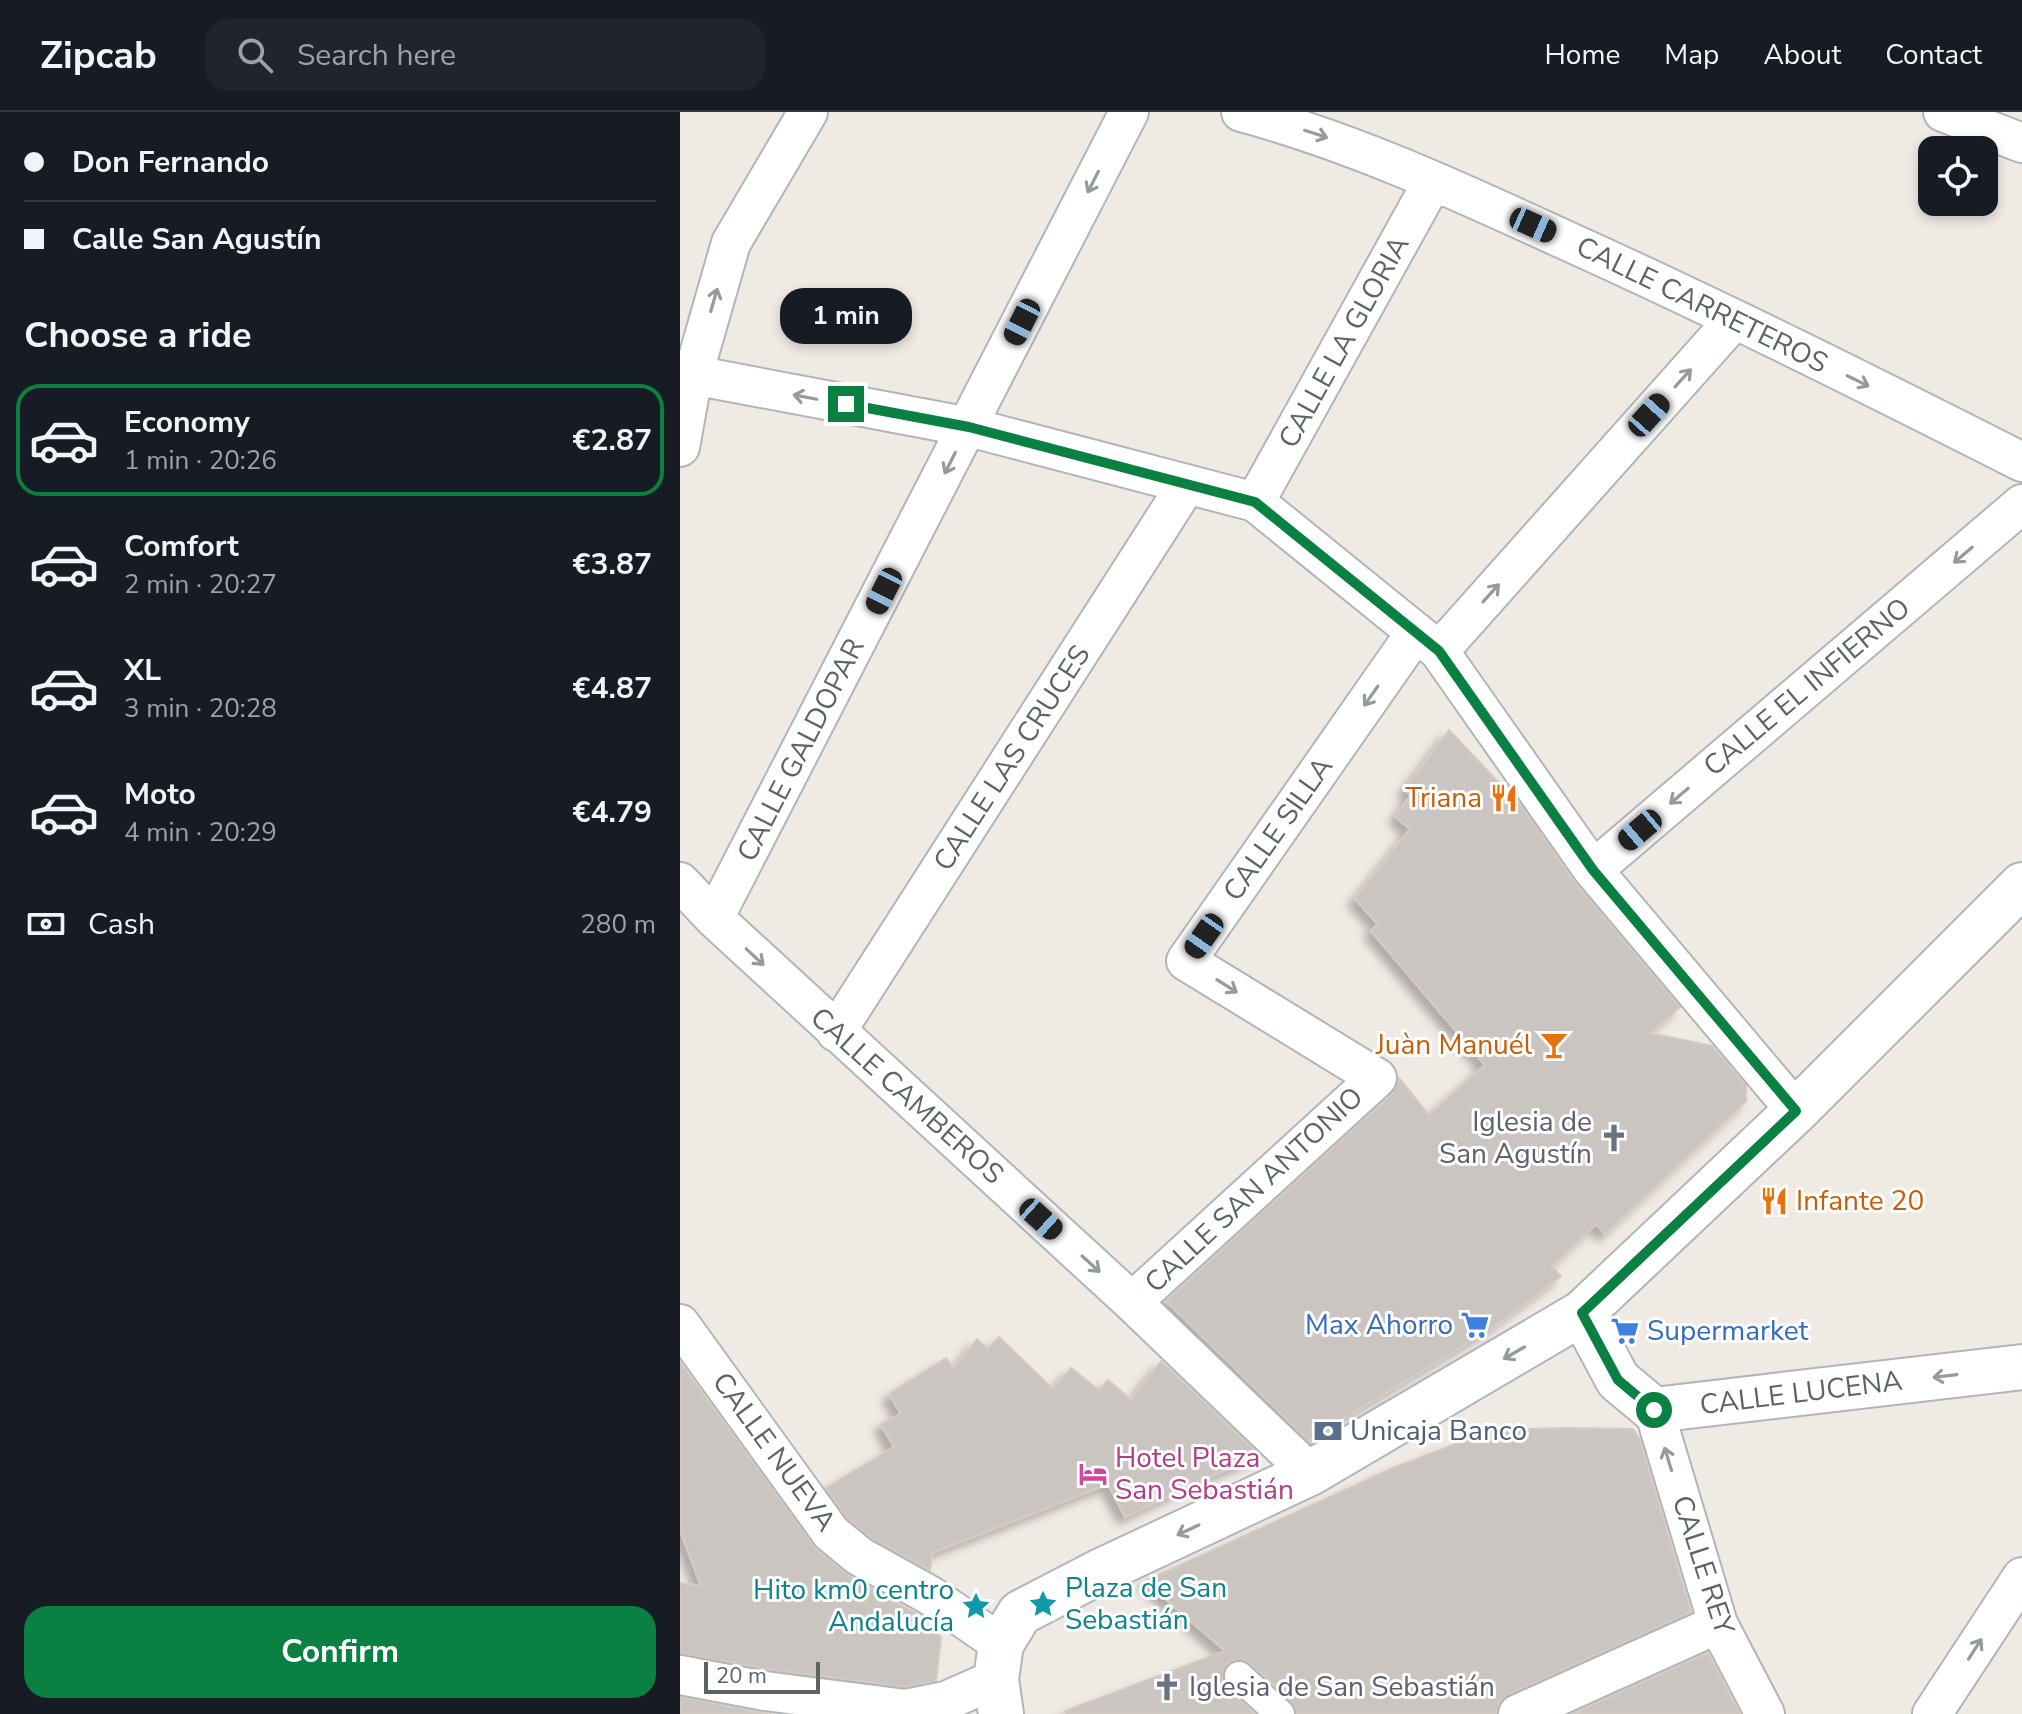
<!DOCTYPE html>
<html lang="en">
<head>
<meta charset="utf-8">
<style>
  :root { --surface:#171b24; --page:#20242c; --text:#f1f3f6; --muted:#9ea1a6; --line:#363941; --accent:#0b8043 }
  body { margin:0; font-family:"Nunito Sans",sans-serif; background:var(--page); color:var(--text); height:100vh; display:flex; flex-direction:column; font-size:30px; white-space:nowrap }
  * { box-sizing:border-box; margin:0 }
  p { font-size:26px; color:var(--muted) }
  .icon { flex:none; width:44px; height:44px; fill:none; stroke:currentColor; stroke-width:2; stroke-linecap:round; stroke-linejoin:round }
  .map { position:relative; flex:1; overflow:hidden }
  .sheet { display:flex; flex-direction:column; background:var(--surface); width:680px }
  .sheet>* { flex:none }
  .banner { display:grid; align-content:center; height:176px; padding:0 24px; background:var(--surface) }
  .tools { position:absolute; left:1238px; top:24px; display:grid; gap:16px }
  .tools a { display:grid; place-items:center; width:80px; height:80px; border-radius:16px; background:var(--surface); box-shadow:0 4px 12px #0003; font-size:40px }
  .scale { position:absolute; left:24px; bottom:20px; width:116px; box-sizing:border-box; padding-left:8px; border:4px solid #5c6466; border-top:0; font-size:22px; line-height:28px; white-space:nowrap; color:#5c6466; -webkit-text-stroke:6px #fff; paint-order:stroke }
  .end { position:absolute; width:36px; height:36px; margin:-18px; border:10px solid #0b8043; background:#fff; box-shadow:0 0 0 4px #fff }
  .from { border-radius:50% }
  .bubble { position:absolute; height:56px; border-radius:24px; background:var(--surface); box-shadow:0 4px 12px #0003; font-size:26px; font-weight:700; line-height:56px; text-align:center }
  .car { position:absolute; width:24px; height:48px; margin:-24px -12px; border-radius:10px; box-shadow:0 0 6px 2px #0007; background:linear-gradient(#222 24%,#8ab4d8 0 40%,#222 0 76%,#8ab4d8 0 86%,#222 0) }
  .banner b { display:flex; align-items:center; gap:28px; height:76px; font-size:30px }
  .banner b+b { border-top:2px solid var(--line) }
  .banner i { width:20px; height:20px; background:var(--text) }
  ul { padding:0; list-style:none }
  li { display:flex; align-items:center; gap:24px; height:112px; margin:0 16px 12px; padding:0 8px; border:4px solid transparent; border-radius:24px }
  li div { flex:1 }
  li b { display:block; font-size:30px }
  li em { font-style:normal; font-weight:700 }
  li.active { border-color:var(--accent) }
  li>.icon { width:72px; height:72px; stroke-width:1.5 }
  h2 { padding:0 24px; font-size:36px; line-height:96px }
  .pay { display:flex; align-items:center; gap:20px; height:88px; padding:0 24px; font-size:30px }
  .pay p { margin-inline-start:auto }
  .cta { display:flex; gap:16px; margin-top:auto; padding:16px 24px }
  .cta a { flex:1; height:92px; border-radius:24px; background:var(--accent); color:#fff; font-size:32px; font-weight:700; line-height:92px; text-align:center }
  header { display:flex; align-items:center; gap:48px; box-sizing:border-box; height:112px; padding:0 40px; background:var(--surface); border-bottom:2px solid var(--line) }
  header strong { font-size:38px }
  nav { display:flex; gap:44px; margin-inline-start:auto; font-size:28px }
  .search { width:560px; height:72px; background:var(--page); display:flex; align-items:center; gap:20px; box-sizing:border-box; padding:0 28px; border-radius:24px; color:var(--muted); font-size:30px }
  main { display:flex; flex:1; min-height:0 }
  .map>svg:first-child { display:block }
</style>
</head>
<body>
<header>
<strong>Zipcab</strong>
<div class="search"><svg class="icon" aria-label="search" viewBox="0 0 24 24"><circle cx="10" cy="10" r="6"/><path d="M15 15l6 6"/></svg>Search here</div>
<nav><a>Home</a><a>Map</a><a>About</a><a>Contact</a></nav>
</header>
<main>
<section class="sheet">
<div class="banner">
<b><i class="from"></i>Don Fernando</b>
<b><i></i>Calle San Agustín</b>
</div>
<h2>Choose a ride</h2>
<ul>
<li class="active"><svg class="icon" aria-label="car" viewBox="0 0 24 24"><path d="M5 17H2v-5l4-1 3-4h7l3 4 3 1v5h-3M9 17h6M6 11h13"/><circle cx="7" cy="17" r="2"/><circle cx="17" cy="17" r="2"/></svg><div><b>Economy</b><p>1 min · 20:26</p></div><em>€2.87</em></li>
<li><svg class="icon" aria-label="car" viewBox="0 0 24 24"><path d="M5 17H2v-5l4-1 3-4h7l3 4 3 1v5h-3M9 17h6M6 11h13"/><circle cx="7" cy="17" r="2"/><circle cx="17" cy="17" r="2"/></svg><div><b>Comfort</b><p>2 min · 20:27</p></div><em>€3.87</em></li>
<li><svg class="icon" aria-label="car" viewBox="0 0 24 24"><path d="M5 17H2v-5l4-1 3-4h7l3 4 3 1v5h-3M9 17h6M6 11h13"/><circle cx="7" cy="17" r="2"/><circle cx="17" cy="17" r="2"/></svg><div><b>XL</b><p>3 min · 20:28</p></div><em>€4.87</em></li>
<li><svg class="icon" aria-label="car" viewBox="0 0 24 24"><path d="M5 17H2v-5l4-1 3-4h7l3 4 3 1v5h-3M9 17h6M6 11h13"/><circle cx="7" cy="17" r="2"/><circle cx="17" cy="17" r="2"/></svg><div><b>Moto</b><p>4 min · 20:29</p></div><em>€4.79</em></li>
</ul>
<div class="pay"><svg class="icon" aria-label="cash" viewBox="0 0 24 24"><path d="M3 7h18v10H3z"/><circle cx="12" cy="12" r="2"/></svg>Cash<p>280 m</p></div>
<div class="cta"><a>Confirm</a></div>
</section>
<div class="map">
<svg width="1342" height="1602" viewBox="0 0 1342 1602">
  <defs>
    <filter id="shadow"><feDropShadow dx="-7" dy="7" stdDeviation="4" flood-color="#0004"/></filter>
  </defs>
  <rect width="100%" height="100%" fill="#f0eae5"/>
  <path fill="#cbc5c1" stroke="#d5cac2" stroke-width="2" filter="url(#shadow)" d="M769,618L842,695L896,772L1000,895L970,921L1032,934L1066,974V989L925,1122L916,1112L872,1154L881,1164L812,1216L628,1328L486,1189L712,982L719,966L749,1003L805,953L691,819L698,812L675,787L730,717L716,705L731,682L724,678Z
    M319,1225L373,1277L391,1256L419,1278L428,1268L451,1288L481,1249L581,1344L531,1364L445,1405L428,1372L252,1441L250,1458L191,1426L167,1406L146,1376L214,1335L201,1312L221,1302L209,1282L266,1246L274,1257L297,1227L308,1237Z
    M0,1250L137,1438L168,1463L244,1506L243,1513L261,1525L256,1569L225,1575L88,1557L0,1542V1471L21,1474L0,1418Z
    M885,1316L953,1317L960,1328L1011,1500L829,1582L820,1590L816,1602H617L612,1590L571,1552L562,1547L553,1548L546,1553L543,1568L547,1576L575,1602H386L385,1599L545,1539L465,1469L713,1356L812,1318Z
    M1028,1541L1060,1602H892Z
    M0,1585L81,1601L91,1602H0Z"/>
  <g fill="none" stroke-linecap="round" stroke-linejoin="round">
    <defs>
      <path id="pedestrian" d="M559,1564L600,1602"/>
      <path id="minor" d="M561,0C673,30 778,79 883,127C1038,197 1190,273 1342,350
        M1263,0L1342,31
        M13,263L289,315L575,390L759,539L913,758L1116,999
        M0,335L13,263L51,131L128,0
        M575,390L753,69
        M759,539L1054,208
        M913,758L1342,392
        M0,770L34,806L452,1190L630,1361
        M34,806L449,0
        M156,920L507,372
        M452,1190L697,966L506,849L736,520
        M0,1212L151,1421L179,1444L251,1484L321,1532
        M974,1298L1038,1512L1085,1602
        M0,1563L85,1579L226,1597L266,1589L316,1567
        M838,1602L1038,1512
        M1252,1602L1342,1465"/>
      <path id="tertiary" d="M902,1201L938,1268L974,1298L1342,1255
        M321,1602L316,1567L321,1532L340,1501L419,1460L630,1361L902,1201L1116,999L1342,773"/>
    </defs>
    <use href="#pedestrian" stroke="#b0b6b8" stroke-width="32"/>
    <use href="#minor" stroke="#b0b6b8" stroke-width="42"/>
    <use href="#tertiary" stroke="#b0b6b8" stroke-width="48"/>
    <use href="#pedestrian" stroke="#fff" stroke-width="28"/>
    <use href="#minor" stroke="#fff" stroke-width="38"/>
    <use href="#tertiary" stroke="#fff" stroke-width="44"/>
  </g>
  <defs><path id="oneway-shaft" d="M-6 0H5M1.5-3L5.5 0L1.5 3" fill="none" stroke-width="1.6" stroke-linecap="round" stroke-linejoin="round" transform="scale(2)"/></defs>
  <g stroke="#959a9c">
    <use href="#oneway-shaft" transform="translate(636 22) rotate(18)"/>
    <use href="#oneway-shaft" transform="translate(413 70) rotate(117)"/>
    <use href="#oneway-shaft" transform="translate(34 188) rotate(-74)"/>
    <use href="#oneway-shaft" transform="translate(1003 266) rotate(-48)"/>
    <use href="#oneway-shaft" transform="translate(1178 269) rotate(26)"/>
    <use href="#oneway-shaft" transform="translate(125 285) rotate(-169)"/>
    <use href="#oneway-shaft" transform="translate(270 351) rotate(117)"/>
    <use href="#oneway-shaft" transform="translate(1283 443) rotate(140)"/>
    <use href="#oneway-shaft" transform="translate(811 481) rotate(-48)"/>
    <use href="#oneway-shaft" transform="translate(691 584) rotate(125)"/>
    <use href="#oneway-shaft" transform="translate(999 684) rotate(140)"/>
    <use href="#oneway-shaft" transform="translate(75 845) rotate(43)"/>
    <use href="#oneway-shaft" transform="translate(547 874) rotate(32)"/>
    <use href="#oneway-shaft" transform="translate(411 1152) rotate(42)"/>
    <use href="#oneway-shaft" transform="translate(834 1241) rotate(150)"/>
    <use href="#oneway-shaft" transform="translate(1265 1264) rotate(173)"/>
    <use href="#oneway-shaft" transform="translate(988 1347) rotate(-107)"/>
    <use href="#oneway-shaft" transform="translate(508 1418) rotate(155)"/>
    <use href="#oneway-shaft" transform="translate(1295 1537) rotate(-57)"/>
  </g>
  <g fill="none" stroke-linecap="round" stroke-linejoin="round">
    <path stroke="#0b8043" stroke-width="10" d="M166,292L289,315L575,390L759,539L913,758L1116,999L902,1201L938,1268L974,1298"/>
  </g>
  <defs>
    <symbol id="restaurant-bare" viewBox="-9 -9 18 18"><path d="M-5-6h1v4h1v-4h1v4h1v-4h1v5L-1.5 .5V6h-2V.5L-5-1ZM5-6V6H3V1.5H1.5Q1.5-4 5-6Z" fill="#e8710a" stroke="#fff" stroke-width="2.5" paint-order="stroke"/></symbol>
    <symbol id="bar-bare" viewBox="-9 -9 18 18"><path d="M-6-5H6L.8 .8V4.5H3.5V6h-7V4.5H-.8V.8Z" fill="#e8710a" stroke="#fff" stroke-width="2.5" paint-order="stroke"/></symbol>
    <symbol id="church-bare" viewBox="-9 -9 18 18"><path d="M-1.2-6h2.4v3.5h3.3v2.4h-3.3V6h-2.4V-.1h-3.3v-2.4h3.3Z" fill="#6b7280" stroke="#fff" stroke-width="2.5" paint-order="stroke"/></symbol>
    <symbol id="supermarket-bare" viewBox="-9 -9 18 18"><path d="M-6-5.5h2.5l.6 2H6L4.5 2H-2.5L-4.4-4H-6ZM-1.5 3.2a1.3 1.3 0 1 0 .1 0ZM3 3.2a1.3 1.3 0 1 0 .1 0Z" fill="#3f7fe0" stroke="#fff" stroke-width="2.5" paint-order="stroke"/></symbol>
    <symbol id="bank-bare" viewBox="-9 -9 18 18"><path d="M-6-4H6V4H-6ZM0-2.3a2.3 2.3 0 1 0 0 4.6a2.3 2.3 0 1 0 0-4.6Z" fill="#5c6f8a" stroke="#fff" stroke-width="2.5" paint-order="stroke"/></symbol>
    <symbol id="hotel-bare" viewBox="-9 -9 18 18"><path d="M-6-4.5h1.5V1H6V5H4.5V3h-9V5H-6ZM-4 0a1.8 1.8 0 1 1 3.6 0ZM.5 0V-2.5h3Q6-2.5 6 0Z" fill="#d1479c" stroke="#fff" stroke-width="2.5" paint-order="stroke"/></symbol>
    <symbol id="sight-bare" viewBox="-9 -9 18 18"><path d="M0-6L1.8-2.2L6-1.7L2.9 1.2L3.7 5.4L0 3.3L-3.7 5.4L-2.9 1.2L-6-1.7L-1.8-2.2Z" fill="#0f9aa8" stroke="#fff" stroke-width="2.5" paint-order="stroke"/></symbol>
  </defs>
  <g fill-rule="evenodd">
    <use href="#restaurant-bare" x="804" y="666" width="40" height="40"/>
    <use href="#bar-bare" x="854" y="913" width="40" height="40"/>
    <use href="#church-bare" x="914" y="1006" width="40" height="40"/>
    <use href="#restaurant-bare" x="1074" y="1069" width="40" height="40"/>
    <use href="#supermarket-bare" x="775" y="1193" width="40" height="40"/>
    <use href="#supermarket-bare" x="925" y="1199" width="40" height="40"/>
    <use href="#bank-bare" x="628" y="1299" width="40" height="40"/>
    <use href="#hotel-bare" x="393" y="1342" width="40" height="40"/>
    <use href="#sight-bare" x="343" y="1472" width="40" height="40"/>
    <use href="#sight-bare" x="276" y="1474" width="40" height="40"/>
    <use href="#church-bare" x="467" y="1555" width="40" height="40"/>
  </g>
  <g text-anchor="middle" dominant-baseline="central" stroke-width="6" stroke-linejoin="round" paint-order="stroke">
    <g font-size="28" fill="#5c6466" stroke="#fff">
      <text transform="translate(1022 193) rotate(26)">CALLE CARRETEROS</text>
      <text transform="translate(664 230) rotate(-61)">CALLE LA GLORIA</text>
      <text transform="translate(1127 575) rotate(-40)">CALLE EL INFIERNO</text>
      <text transform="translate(121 638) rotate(-63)">CALLE GALDOPAR</text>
      <text transform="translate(332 646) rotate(-57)">CALLE LAS CRUCES</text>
      <text transform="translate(598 717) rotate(-55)">CALLE SILLA</text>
      <text transform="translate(227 984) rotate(42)">CALLE CAMBEROS</text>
      <text transform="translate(574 1078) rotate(-43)">CALLE SAN ANTONIO</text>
      <text transform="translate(1121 1281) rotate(-7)">CALLE LUCENA</text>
      <text transform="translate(94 1340) rotate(54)">CALLE NUEVA</text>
      <text transform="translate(1023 1453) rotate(72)">CALLE REY</text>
    </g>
    <g font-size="28" fill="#c56008" stroke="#fff" text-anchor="end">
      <text x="802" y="686">Triana</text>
      <text x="852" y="933">Juàn Manuél</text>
      <text x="1116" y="1089" text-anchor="start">Infante 20</text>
    </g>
    <g font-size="28" fill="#5b616d" stroke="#fff" text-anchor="end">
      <text x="912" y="1010">Iglesia de<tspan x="912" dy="32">San Agustín</tspan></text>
      <text x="509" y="1575" text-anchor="start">Iglesia de San Sebastián</text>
    </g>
    <g font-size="28" fill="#366cbe" stroke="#fff" text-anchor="end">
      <text x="773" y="1213">Max Ahorro</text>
      <text x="967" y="1219" text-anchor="start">Supermarket</text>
    </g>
    <g font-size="28" fill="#4e5e75" stroke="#fff" text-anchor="start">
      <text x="670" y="1319">Unicaja Banco</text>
    </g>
    <g font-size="28" fill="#b23c85" stroke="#fff" text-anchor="start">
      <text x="435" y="1346">Hotel Plaza<tspan x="435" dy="32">San Sebastián</tspan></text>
    </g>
    <g font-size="28" fill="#0d838f" stroke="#fff" text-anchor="start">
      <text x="385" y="1476">Plaza de San<tspan x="385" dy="32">Sebastián</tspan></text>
      <text x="274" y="1478" text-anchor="end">Hito km0 centro<tspan x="274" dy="32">Andalucía</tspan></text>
    </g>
  </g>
</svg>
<div class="tools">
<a><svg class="icon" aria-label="locate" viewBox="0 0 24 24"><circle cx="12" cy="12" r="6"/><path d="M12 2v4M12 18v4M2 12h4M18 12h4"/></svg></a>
</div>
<div class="scale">20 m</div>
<i class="end from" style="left:974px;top:1298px"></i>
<i class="end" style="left:166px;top:292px"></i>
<div class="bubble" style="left:100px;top:176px;width:132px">1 min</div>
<i class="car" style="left:853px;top:113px;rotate:114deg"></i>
<i class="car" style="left:342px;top:210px;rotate:207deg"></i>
<i class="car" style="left:969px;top:303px;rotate:42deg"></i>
<i class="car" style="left:204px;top:479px;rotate:207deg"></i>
<i class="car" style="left:960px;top:718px;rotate:230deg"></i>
<i class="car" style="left:524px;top:824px;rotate:215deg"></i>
<i class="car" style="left:361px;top:1107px;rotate:132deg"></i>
</div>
</main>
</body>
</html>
